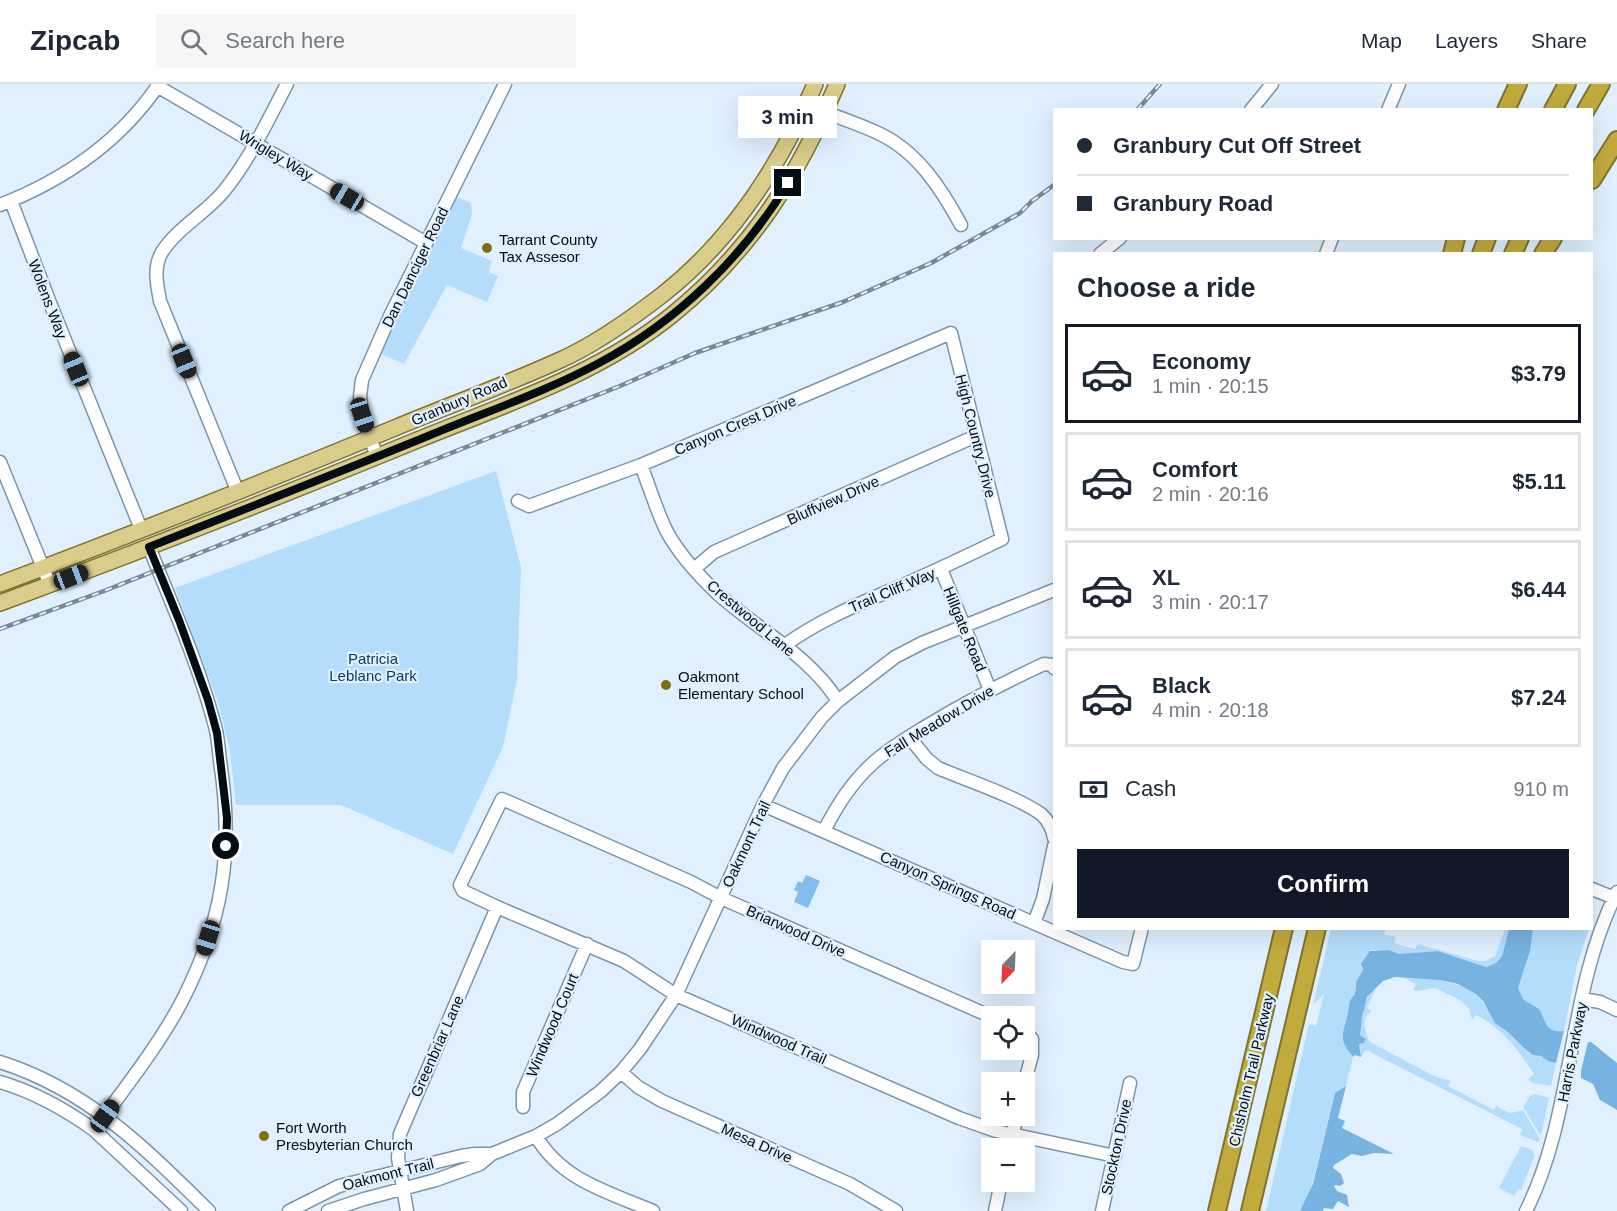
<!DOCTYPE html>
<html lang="en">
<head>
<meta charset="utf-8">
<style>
  :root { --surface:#fff; --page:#f6f6f7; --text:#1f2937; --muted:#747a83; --line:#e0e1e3; --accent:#111827 }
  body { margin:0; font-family:Arial,sans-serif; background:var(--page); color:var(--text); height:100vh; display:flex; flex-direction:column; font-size:22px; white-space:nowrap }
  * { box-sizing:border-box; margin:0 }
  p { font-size:20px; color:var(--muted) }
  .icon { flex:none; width:33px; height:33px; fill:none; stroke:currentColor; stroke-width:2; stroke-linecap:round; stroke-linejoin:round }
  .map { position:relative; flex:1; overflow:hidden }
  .details { position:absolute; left:1053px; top:168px; width:540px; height:678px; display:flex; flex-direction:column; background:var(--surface); border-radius:0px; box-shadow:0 6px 24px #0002 }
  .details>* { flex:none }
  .top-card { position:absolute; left:1053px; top:24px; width:540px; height:132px; border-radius:0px; box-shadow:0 6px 24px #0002; display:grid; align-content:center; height:132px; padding:0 24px; background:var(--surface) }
  .needle { width:39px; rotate:203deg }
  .fabs { position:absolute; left:981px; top:856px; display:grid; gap:12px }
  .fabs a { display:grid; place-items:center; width:54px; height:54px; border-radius:0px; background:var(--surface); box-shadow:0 6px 24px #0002; font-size:30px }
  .end { position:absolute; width:27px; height:27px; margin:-14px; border:8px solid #050d14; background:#fff; box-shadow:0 0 0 3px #fff }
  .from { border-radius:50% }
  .bubble { position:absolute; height:42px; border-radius:0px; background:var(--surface); box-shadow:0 6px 24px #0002; font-size:20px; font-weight:700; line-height:42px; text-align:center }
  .car { position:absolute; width:18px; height:36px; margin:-18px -9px; border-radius:8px; box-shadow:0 0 4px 2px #0007; background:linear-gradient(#222 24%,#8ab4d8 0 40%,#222 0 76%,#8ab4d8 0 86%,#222 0) }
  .top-card b { display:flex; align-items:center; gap:21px; height:57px; font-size:22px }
  .top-card b+b { border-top:2px solid var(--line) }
  .top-card i { width:15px; height:15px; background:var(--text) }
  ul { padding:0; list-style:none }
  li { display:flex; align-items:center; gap:18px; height:99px; margin:0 12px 9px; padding:0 12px; border:3px solid var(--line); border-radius:0px }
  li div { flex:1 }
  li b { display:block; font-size:22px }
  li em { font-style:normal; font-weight:700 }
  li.active { border-color:var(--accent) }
  li>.icon { width:54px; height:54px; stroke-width:1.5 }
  h2 { padding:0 24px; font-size:27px; line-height:72px }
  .pay { display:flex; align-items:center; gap:15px; height:66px; padding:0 24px; font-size:22px }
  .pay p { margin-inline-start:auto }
  .primary-button { display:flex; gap:12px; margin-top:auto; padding:12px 24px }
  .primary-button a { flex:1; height:69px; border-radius:0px; background:var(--accent); color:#fff; font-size:24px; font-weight:700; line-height:69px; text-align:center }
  header { display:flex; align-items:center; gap:36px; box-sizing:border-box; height:84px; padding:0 30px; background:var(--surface); border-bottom:2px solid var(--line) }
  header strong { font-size:28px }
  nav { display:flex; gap:33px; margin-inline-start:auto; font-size:21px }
  .search { width:420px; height:54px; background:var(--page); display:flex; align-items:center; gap:15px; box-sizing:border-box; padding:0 21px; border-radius:0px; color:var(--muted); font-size:22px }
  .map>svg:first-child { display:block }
</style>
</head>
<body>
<header>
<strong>Zipcab</strong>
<div class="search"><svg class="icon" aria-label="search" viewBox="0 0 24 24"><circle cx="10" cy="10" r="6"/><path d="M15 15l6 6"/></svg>Search here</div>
<nav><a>Map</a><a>Layers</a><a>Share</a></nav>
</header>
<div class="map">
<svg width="1617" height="1127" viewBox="0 0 1617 1127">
  <rect width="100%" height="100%" fill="#e0f0fe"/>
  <path fill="#b4ddfc" d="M450,110L471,119L472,130L461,164L492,177L489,186L490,189L498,192L487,218L447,201L404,280L374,267Z
    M496,387L521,483L517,596L503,663L453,770L341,721H236L230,667L218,618L175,504Z
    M1331,845H1389L1390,846L1386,845L1384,850L1396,853L1394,859L1415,865L1418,860L1478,877H1486L1495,872L1505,845H1509L1502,872L1496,879L1486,883L1438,867L1399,870L1389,866H1371L1361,882L1363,886L1355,901V910C1348,918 1350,923 1347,933C1342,951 1341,958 1353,974L1346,1002L1335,1009L1310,1109L1300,1127H1266L1309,940L1316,942L1324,910L1313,921Z
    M1533,845H1589L1577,881L1564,947C1547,949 1544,938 1539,925L1523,915L1518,904L1530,867Z
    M1409,893L1440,896L1465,903L1476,910L1502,944L1509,949L1524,964L1533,971L1541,972L1548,977L1556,979L1551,1002L1532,999L1528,995L1534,990C1518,966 1503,944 1476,931L1472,936L1469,925L1462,917L1435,904L1417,907L1413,906L1416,900L1404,894Z
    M1375,906L1367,924L1372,927C1360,933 1365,949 1370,958L1434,992L1451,997L1448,1002L1494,1026L1497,1021L1499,1024L1511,1029L1523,1026L1540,1055L1538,1058L1520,1051L1522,1045L1366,966L1361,973L1359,960L1364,959L1366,955L1359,950C1361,936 1362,913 1375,906Z
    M1535,1010L1549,1014L1541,1052L1523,1023L1530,1012Z
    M1521,1062L1532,1066L1535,1071L1521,1106L1518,1105L1514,1112L1499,1104Z"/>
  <path fill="#77b3e0" d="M1509,845H1533L1530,867L1518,904L1523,915L1539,925C1546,937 1545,949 1564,947L1556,979L1548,977L1541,972L1533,971L1524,964L1509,949L1495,939L1483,917L1476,910L1458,900L1440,896L1395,893L1383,897L1367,913L1362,933L1360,951L1366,955L1364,959L1359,960L1361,973L1355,971L1353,973C1339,956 1342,952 1347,933C1351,921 1346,920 1355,910L1356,898L1363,886L1361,880L1370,867L1389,866L1399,870L1438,867L1486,883L1496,879L1502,872Z
    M1588,958H1591L1617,979V1026L1600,1016L1593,1000L1581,994V987Z
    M1346,1002L1338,1034L1345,1037L1342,1044L1394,1070L1374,1069L1362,1072L1352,1070L1334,1081L1333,1084L1341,1090L1344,1099L1340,1102L1336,1101L1334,1102L1337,1107L1347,1111L1349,1123L1338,1117L1333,1125L1324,1124L1323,1127H1300L1313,1100L1335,1009Z"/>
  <path fill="#81beec" d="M806,791L820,797L808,824L794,818L798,808L794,806L798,797L802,799Z"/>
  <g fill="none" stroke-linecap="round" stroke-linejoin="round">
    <defs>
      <path id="minor" d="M157,2L426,159
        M1251,26L1272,0
        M1388,26L1399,0
        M825,28C843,35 861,41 878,49C917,67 941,104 961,141
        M11,117L50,219L141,445
        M0,121C64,96 120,58 159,0
        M1100,170L1120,154
        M1326,170L1332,154
        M377,373L362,331L360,313L362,296L390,232L505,0
        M0,378L50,501
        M641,381C649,402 656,425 666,446C678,469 699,492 718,510C758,546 808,570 838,617
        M237,406L160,217C157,201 153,183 162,168C177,144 206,129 224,107C250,75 268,36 287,0
        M518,417L529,422L641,381L951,249L1002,455C969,471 935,487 901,502C861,519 821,535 785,561
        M694,485L714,468L976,352
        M941,485L990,606
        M909,653L927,675L938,684C969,697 1015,712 1041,730C1048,736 1053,746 1054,754
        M763,721L1123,878L1133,880L1142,844
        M824,747C836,723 851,699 872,680C888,665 907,654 925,643C964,619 1003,599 1044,580L1052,581L1054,584
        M1592,805L1617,815
        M1034,839L1043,815L1054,762
        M1582,915L1600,918L1617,926
        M992,933L721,814L691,798L502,715L460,801L463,807L497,823L624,877L676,911L959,1034L996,1047L1115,1072
        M1024,948L1032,955V971L1024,1001
        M0,978C88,1006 145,1064 209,1127
        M621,988L638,1003L662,1017L850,1100L896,1127
        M0,998C34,1008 66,1026 94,1046L181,1127
        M523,1023V1008L587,860
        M94,1046C124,1005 157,964 181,919C223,838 234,767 220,677C219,667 218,656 216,646C200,583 173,523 149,463
        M536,1052C561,1096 608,1108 653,1127
        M1009,1065L1017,1032
        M289,1127L339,1102L461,1072L475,1070H492
        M328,1127L364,1115L436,1096L480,1080L492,1070L536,1052L557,1040L601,1007L621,988L640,965L676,911L763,721L783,684L822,633L838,617L895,573L922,559L1054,506
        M407,1127L398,1074L400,1050L497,823
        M995,1127L1001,1098
        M1102,1127L1130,999
        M1526,1127C1576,1026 1566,909 1617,808"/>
      <path id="major" d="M0,500C133,450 266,397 397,343C450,321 505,301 558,277C595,261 631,235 662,211C732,156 781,80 815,0
        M0,519C141,467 281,412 420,355C506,320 599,290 672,231C751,167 798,92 837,0"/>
      <path id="highway" d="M1506,26L1518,0
        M1553,26L1567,0
        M1586,26L1601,0
        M1592,96L1617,56
        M1452,170L1456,154
        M1481,170L1487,154
        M1513,170L1520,154
        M1543,170L1553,154
        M1217,1127L1284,844
        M1250,1127L1317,844"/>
    </defs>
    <use href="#minor" stroke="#7a95a9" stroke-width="15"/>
    <use href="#major" stroke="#80742f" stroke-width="18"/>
    <use href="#highway" stroke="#80742f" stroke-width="20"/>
    <use href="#minor" stroke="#fff" stroke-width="12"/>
    <use href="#major" stroke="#dacd8b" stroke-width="15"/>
    <use href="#highway" stroke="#c2ab3d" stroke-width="16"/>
    <defs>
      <path id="rail" d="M1137,26L1160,0
        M0,545L104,507L620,302L695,269L843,218L931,179L1020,129L1032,117L1054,101"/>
    </defs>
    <use href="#rail" stroke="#7b8893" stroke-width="4.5"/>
    <use href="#rail" stroke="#e0f0fe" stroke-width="2" stroke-dasharray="7" stroke-linecap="butt"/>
  </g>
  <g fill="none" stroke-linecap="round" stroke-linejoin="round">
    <path stroke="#050d14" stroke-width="8" d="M226,762L227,734L217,649L208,616L179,536L149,463C242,426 335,390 428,352C485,328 545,308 599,279C676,238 743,174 788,99"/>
  </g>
  <g fill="#806e0b" stroke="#e0f0fe" stroke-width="2">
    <circle cx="487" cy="164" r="6"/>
    <circle cx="666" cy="601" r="6"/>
    <circle cx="264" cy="1052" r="6"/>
  </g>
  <g text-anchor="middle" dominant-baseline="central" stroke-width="4.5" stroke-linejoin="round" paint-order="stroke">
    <g font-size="15" fill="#050d14" stroke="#e0f0fe">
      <text transform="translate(276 71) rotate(31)">Wrigley Way</text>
      <text transform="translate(415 183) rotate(-64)">Dan Danciger Road</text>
      <text transform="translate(48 215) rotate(69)">Wolens Way</text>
      <text transform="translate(459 317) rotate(-23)">Granbury Road</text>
      <text transform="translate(735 341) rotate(-23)">Canyon Crest Drive</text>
      <text transform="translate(976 352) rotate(76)">High Country Drive</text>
      <text transform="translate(833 416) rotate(-24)">Bluffview Drive</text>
      <text transform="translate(892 506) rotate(-23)">Trail Cliff Way</text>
      <text transform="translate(751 534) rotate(40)">Crestwood Lane</text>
      <text transform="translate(965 545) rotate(68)">Hillgate Road</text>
      <text transform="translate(939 637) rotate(-31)">Fall Meadow Drive</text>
      <text transform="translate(746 760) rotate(-65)">Oakmont Trail</text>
      <text transform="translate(948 801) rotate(24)">Canyon Springs Road</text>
      <text transform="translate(796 847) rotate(24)">Briarwood Drive</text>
      <text transform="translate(552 941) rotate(-67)">Windwood Court</text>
      <text transform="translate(779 955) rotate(24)">Windwood Trail</text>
      <text transform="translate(437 962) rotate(-66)">Greenbriar Lane</text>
      <text transform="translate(1572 968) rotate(-79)">Harris Parkway</text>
      <text transform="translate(1251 986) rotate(-77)">Chisholm Trail Parkway</text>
      <text transform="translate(757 1059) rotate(24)">Mesa Drive</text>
      <text transform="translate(1116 1063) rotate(-78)">Stockton Drive</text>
      <text transform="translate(388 1090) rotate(-14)">Oakmont Trail</text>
    </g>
    <g font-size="15" fill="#050d14" stroke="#e0f0fe" text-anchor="start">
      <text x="499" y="155">Tarrant County<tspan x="499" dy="17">Tax Assesor</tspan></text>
      <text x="678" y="592">Oakmont<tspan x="678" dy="17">Elementary School</tspan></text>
      <text x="276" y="1043">Fort Worth<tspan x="276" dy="17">Presbyterian Church</tspan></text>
    </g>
    <g font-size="15" fill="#093a58" stroke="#e0f0fe">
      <text x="373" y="574">Patricia<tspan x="373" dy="17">Leblanc Park</tspan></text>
    </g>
  </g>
</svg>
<div class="fabs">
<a><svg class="needle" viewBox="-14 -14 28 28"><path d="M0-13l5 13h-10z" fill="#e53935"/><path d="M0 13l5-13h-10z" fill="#747a83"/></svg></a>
<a><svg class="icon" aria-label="locate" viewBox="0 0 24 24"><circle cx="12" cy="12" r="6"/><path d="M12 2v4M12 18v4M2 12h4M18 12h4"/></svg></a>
<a>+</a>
<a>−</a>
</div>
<i class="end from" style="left:226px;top:762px"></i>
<i class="end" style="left:788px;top:99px"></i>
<div class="bubble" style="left:738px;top:12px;width:99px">3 min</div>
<i class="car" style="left:347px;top:113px;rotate:300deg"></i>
<i class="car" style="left:184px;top:277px;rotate:158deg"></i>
<i class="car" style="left:76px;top:285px;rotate:338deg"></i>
<i class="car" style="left:362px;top:331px;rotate:162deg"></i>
<i class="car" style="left:71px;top:493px;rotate:69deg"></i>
<i class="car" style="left:208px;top:854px;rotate:197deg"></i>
<i class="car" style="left:105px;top:1032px;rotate:36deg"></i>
<div class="top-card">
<b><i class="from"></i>Granbury Cut Off Street</b>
<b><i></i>Granbury Road</b>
</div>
<section class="details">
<h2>Choose a ride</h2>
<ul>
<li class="active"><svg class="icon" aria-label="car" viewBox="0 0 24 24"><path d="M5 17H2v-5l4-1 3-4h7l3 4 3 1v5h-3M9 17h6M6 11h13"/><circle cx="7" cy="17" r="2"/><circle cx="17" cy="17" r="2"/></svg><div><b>Economy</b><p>1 min · 20:15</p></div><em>$3.79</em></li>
<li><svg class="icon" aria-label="car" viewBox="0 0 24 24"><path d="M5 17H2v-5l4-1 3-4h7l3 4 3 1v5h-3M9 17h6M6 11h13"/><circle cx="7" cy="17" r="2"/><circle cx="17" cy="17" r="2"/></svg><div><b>Comfort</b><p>2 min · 20:16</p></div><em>$5.11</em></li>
<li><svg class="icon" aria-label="car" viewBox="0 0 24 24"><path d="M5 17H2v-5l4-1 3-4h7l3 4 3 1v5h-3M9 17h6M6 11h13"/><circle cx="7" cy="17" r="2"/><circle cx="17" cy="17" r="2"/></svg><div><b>XL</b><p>3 min · 20:17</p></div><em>$6.44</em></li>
<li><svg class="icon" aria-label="car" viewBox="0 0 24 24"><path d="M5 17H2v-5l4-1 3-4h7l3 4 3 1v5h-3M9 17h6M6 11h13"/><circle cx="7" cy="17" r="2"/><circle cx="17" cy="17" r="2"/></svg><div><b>Black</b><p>4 min · 20:18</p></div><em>$7.24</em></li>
</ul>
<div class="pay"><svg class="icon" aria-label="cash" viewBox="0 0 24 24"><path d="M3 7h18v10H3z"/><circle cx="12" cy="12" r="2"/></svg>Cash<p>910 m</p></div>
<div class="primary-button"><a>Confirm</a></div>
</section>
</div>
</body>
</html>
